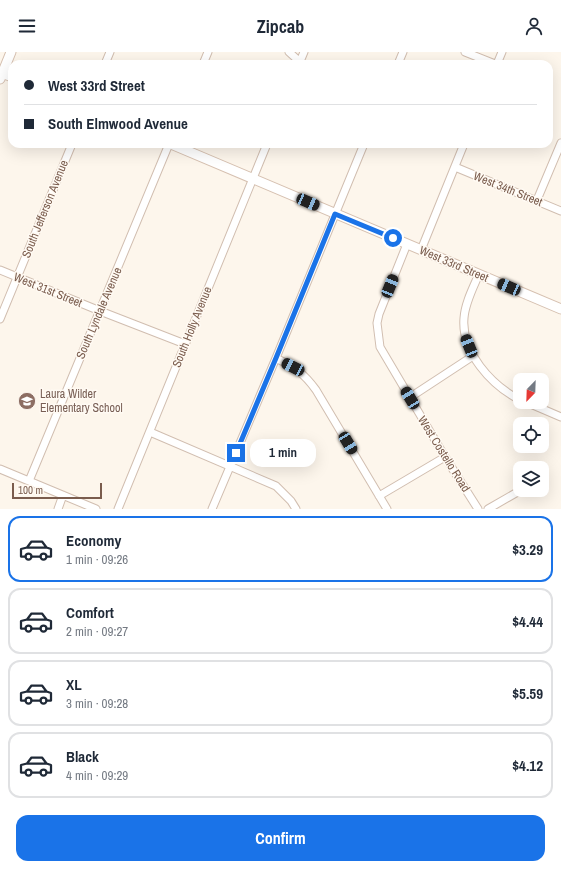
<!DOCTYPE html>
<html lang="en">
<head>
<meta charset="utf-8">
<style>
  :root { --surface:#fff; --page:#f2f2f3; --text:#1f2937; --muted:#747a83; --line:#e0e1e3; --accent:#1a73e8 }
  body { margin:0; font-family:"Archivo Narrow",sans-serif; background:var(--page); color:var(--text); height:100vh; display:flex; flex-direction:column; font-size:15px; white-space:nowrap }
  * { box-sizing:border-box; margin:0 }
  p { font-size:13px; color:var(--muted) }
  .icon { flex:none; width:22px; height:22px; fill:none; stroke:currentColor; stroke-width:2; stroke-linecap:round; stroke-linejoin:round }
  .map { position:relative; height:457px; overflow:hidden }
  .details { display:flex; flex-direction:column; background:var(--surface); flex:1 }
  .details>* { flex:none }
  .banner { position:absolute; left:8px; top:8px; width:545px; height:88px; border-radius:12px; box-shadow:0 4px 16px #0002; display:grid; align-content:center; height:88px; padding:0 16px; background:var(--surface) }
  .needle { width:26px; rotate:203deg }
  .buttons { position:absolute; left:513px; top:321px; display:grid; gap:8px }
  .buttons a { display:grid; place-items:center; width:36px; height:36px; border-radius:8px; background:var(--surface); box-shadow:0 4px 16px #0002; font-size:20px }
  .scale { position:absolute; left:12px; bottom:10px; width:90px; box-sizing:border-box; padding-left:4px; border:2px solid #7a5c4d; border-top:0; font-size:11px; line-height:14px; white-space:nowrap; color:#7a5c4d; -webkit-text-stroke:3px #fffaf3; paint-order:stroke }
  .end { position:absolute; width:18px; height:18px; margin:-9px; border:5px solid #1a73e8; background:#fff; box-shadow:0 0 0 2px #fff }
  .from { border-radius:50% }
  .bubble { position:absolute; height:28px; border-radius:12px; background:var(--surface); box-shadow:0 4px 16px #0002; font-size:13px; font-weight:700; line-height:28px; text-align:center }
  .car { position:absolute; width:12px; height:24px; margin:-12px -6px; border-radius:5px; box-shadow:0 0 3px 1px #0007; background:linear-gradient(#222 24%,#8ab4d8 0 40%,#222 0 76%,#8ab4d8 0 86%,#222 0) }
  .banner b { display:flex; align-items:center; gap:14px; height:38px; font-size:15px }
  .banner b+b { border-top:1px solid var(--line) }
  .banner i { width:10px; height:10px; background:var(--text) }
  ul { padding:7px 0 0; list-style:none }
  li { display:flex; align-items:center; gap:12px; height:66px; margin:0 8px 6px; padding:0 8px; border:2px solid var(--line); border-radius:12px }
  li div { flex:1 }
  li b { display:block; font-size:15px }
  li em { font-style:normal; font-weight:700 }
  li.active { border-color:var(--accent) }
  li>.icon { width:36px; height:36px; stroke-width:1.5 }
  .cta { display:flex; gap:8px; margin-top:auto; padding:8px 16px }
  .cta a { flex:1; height:46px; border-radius:12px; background:var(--accent); color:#fff; font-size:16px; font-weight:700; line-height:46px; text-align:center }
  header { display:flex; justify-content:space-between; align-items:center; height:52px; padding:0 16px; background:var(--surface); font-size:18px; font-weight:700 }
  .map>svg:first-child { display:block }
</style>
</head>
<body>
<header><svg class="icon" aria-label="menu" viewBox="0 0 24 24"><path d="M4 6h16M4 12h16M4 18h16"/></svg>Zipcab<svg class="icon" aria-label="person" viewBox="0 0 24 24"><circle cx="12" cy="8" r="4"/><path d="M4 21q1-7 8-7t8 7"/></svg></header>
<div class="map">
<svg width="561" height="457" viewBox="0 0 561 457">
  <rect width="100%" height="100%" fill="#fdf6ec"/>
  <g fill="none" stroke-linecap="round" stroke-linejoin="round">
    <defs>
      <path id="street" d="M289,0L300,10
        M465,0L495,12
        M105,12L110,0
        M203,12L208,0
        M299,12L304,0
        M398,12L403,0
        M497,12L502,0
        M455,115L561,159
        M537,148L561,91
        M407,192L379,262L377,271L380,295L445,405L478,457
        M421,198L464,92
        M0,218L100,259L185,292
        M479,222C473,236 465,251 464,266C461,300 491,333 520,348
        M0,267L72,92
        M276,306C295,316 303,320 316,338L387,457
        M409,346L473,304
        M526,350L561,365
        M150,380L276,434L291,449L296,457
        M0,417L96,457
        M29,429L169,92
        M379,444L445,405
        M58,457L63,443
        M118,457L267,92
        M212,457L276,306L364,92
        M488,457L521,438"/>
      <path id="secondary" d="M0,20L12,25
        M0,27L11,0
        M171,92L561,257"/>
    </defs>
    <use href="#street" stroke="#d1beb0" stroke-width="9"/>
    <use href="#secondary" stroke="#d6c0b0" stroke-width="11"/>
    <use href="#street" stroke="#fff" stroke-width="7"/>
    <use href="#secondary" stroke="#fff" stroke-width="9"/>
  </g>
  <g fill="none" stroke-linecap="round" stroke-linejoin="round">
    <path stroke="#1a73e8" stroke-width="5" d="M236,401L276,306L335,162L393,186"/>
  </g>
  <defs>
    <symbol id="school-disc" viewBox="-11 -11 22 22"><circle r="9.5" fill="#8d6e63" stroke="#fffaf3"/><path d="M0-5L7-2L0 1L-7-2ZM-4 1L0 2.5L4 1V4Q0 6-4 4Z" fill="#fff"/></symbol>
  </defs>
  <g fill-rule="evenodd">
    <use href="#school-disc" x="17" y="339" width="20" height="20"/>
  </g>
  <g text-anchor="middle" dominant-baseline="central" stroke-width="3" stroke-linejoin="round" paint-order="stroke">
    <g font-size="12" fill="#7a5c4d" stroke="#fffaf3">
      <text transform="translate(508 137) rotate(22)">West 34th Street</text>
      <text transform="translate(45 157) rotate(-68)">South Jefferson Avenue</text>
      <text transform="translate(454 212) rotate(23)">West 33rd Street</text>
      <text transform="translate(48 238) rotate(22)">West 31st Street</text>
      <text transform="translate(99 261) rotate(-67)">South Lyndale Avenue</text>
      <text transform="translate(192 275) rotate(-68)">South Holly Avenue</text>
      <text transform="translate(444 402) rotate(58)">West Costello Road</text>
    </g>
    <g font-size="12" fill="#785e54" stroke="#fffaf3" text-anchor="start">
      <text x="40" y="342">Laura Wilder<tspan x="40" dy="14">Elementary School</tspan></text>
    </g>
  </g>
</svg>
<div class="buttons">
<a><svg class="needle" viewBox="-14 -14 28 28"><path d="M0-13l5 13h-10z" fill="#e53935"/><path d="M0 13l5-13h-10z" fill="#747a83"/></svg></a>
<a><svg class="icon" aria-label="locate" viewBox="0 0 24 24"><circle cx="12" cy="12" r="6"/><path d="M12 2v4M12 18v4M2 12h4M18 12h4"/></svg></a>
<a><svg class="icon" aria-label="layers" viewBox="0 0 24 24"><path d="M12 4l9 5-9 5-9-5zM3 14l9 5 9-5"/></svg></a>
</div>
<div class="scale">100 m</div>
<i class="end from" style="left:393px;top:186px"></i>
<i class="end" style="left:236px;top:401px"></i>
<div class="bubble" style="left:250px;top:387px;width:66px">1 min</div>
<i class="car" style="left:308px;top:150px;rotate:113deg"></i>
<i class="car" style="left:390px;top:234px;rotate:22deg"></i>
<i class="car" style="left:509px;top:235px;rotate:293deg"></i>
<i class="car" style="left:469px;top:294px;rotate:338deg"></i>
<i class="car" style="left:293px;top:315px;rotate:297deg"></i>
<i class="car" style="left:410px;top:346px;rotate:329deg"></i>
<i class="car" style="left:348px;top:391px;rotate:149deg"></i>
<div class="banner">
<b><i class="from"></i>West 33rd Street</b>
<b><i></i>South Elmwood Avenue</b>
</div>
</div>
<section class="details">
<ul>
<li class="active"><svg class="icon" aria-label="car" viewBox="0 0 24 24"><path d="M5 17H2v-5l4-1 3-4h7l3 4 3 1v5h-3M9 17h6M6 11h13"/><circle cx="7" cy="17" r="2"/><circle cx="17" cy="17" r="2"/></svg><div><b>Economy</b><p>1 min · 09:26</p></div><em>$3.29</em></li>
<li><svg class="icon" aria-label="car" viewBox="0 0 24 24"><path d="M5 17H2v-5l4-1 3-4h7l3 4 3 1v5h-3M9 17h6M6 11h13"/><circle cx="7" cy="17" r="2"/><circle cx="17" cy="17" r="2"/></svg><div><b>Comfort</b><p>2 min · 09:27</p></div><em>$4.44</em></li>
<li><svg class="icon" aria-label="car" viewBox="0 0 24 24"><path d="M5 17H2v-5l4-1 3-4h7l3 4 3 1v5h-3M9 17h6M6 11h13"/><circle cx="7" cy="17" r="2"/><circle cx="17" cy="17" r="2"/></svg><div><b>XL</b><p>3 min · 09:28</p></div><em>$5.59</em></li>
<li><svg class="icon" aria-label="car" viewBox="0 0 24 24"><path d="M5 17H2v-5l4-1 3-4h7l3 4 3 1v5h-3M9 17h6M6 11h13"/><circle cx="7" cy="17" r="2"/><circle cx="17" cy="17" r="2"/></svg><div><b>Black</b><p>4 min · 09:29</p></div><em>$4.12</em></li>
</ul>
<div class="cta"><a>Confirm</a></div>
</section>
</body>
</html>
